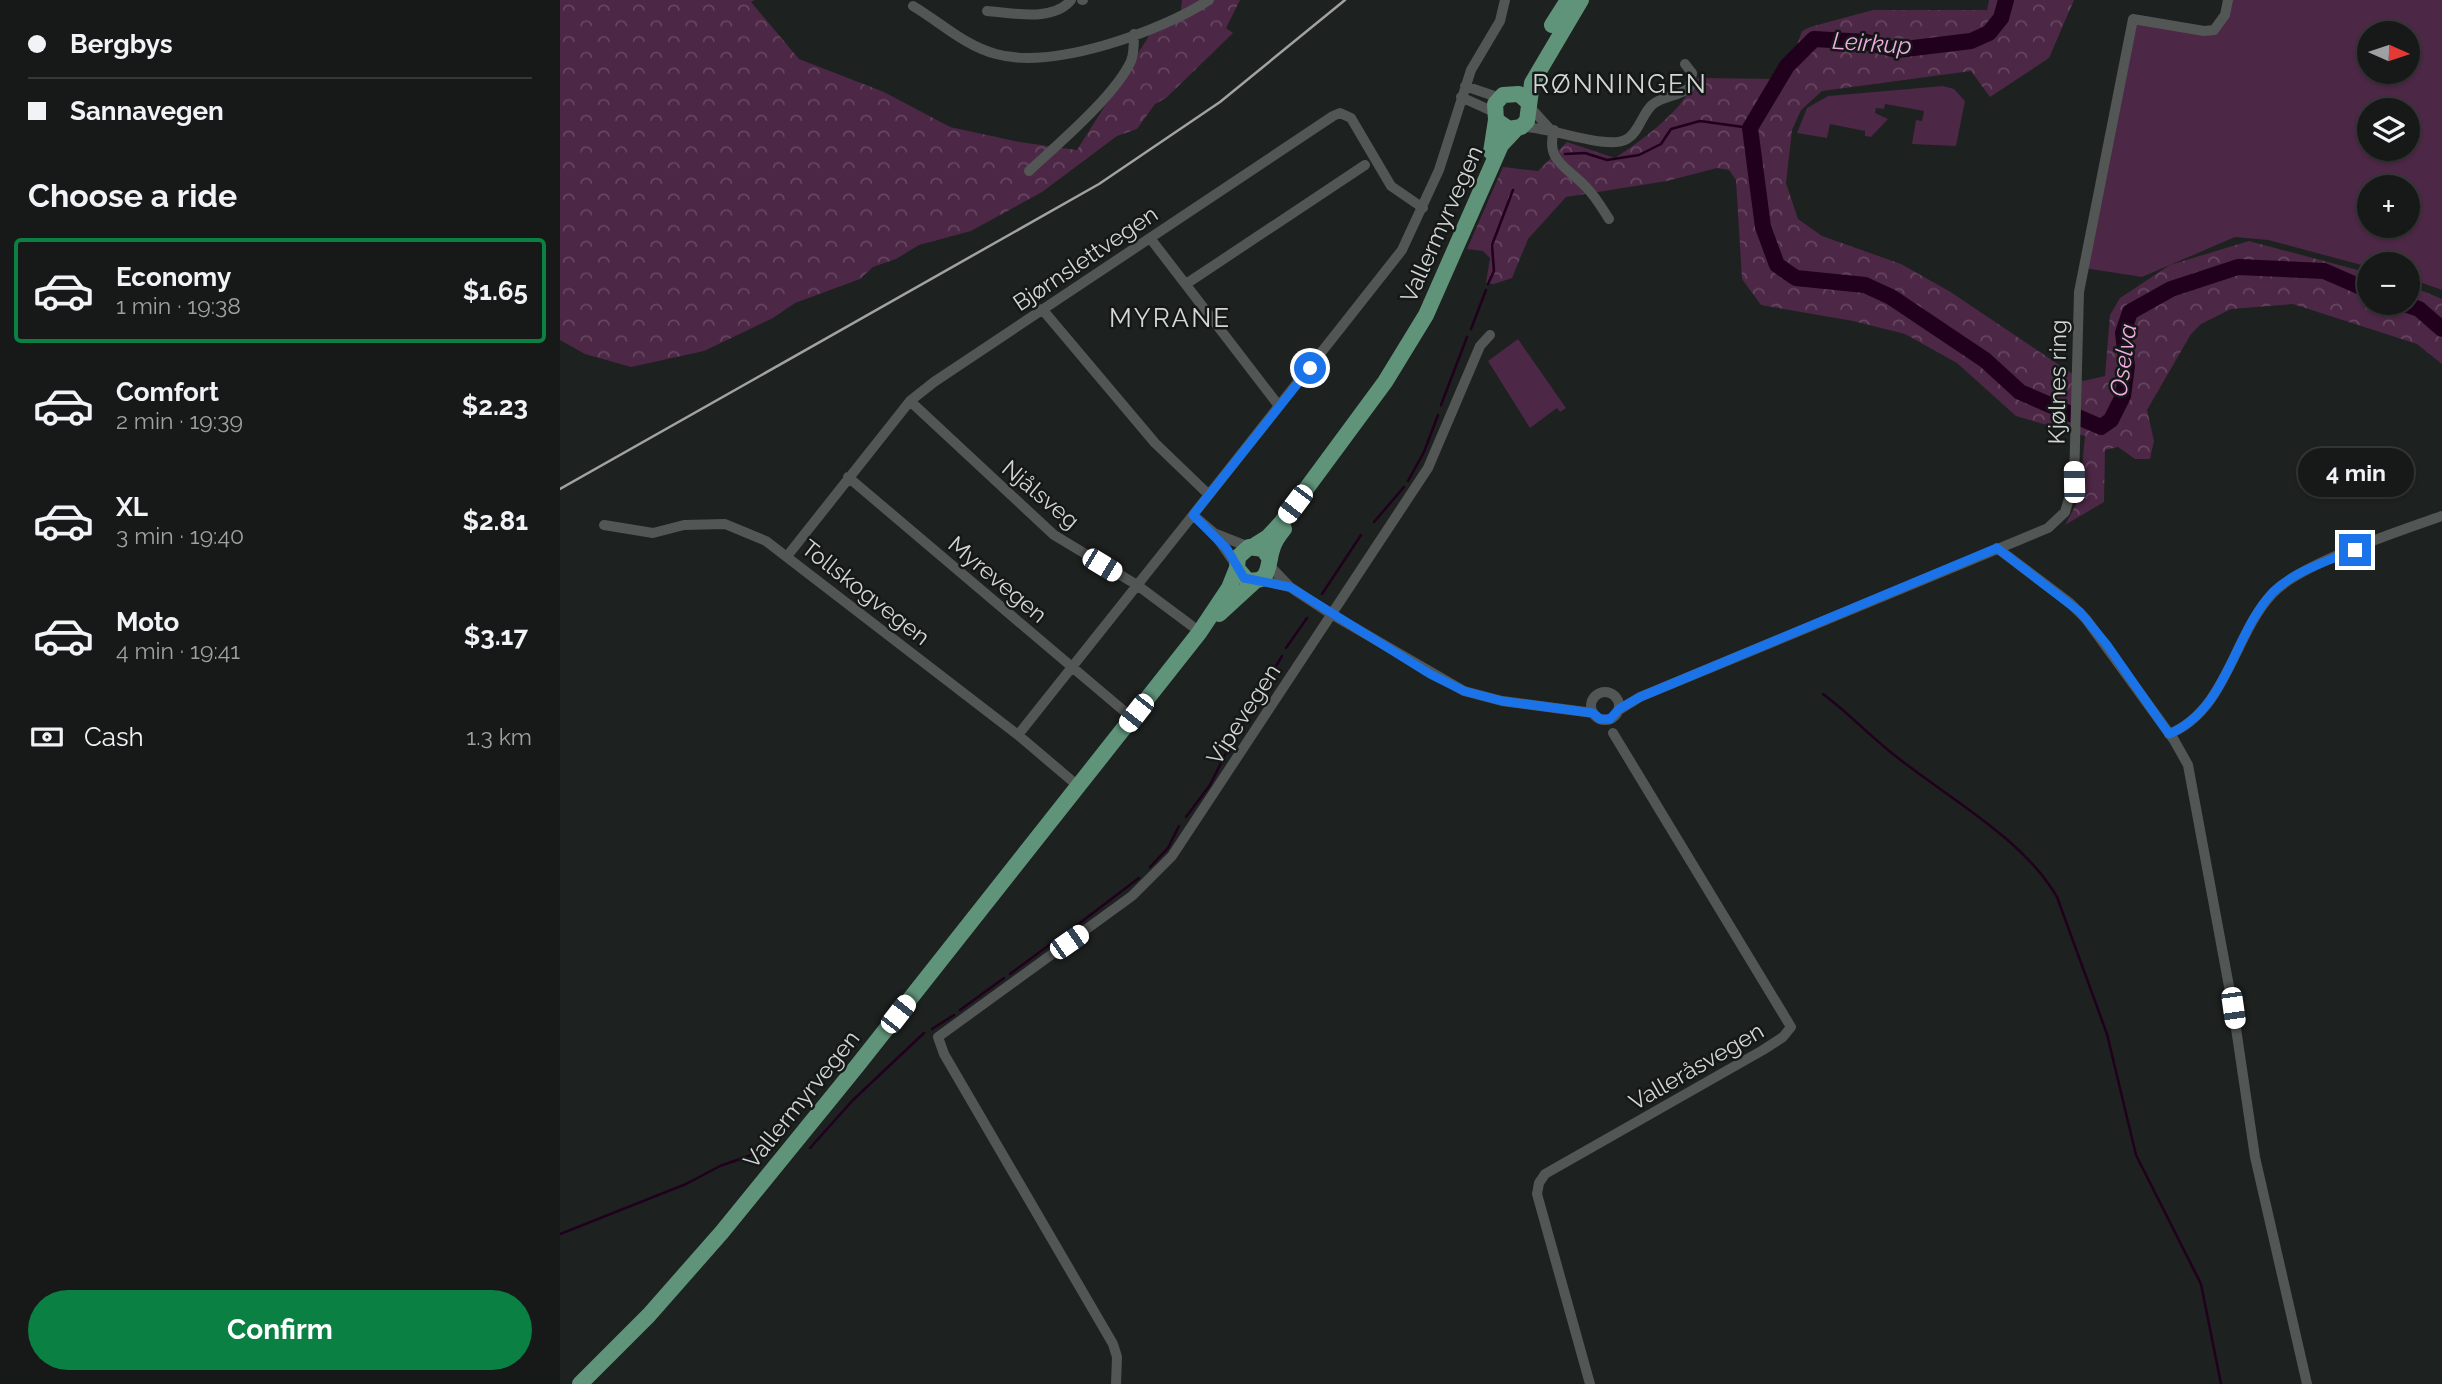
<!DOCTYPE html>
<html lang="en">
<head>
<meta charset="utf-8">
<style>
  :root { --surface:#161917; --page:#1f2220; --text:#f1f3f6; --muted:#9ea0a1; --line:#353836; --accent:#0b8043 }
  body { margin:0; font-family:Raleway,sans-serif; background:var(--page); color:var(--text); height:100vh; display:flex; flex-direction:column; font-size:26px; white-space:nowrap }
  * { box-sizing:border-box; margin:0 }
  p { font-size:23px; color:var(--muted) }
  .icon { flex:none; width:38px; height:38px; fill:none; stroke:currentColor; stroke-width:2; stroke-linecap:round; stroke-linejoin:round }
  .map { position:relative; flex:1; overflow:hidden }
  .sheet { display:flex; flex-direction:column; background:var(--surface); width:560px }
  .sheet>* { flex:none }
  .hud { display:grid; align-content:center; height:154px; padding:0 28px; background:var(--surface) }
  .needle { width:46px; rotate:93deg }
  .fabs { position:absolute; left:1797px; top:21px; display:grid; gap:14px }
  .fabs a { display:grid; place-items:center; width:63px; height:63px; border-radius:50%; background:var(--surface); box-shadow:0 2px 5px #0004,0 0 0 2px var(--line); font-size:35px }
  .end { position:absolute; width:32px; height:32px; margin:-16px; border:9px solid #1a73e8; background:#fff; box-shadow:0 0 0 4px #fff }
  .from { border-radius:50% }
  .bubble { position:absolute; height:49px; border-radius:24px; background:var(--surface); box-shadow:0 2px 5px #0004,0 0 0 2px var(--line); font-size:23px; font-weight:700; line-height:49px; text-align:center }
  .car { position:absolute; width:21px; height:42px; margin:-21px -10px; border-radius:9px; box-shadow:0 0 5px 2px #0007; background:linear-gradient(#fff 24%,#345 0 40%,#fff 0 76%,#345 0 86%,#fff 0) }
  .hud b { display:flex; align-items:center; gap:24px; height:66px; font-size:26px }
  .hud b+b { border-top:2px solid var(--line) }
  .hud i { width:18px; height:18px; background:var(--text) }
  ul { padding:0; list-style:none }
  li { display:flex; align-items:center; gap:21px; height:105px; margin:0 14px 10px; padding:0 14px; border:4px solid transparent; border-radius:7px }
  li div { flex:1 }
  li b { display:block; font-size:26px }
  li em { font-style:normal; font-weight:700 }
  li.selected { border-color:var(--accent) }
  li>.icon { width:63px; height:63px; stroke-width:1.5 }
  h2 { padding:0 28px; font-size:32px; line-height:84px }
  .pay { display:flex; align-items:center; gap:18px; height:77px; padding:0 28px; font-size:26px }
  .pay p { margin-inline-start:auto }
  .action { display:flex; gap:14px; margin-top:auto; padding:14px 28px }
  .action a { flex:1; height:80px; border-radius:42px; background:var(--accent); color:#fff; font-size:28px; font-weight:700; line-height:80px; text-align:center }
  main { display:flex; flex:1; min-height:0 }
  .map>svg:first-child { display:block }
</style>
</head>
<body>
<main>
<section class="sheet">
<div class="hud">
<b><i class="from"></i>Bergbys</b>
<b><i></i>Sannavegen</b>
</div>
<h2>Choose a ride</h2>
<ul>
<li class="selected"><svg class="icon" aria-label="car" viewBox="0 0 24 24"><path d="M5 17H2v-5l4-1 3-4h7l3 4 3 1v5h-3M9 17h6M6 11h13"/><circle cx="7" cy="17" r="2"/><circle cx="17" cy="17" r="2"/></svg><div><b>Economy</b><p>1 min · 19:38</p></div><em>$1.65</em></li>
<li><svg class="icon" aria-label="car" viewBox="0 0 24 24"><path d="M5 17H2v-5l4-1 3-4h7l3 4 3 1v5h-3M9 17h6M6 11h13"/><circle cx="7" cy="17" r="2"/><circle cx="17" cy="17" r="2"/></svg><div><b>Comfort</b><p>2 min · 19:39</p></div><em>$2.23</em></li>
<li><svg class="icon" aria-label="car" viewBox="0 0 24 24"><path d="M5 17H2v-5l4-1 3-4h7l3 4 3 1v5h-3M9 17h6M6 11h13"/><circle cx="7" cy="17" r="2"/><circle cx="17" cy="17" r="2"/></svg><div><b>XL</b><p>3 min · 19:40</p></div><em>$2.81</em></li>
<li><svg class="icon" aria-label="car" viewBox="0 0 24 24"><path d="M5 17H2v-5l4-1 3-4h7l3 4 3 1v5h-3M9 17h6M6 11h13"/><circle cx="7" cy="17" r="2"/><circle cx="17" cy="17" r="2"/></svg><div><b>Moto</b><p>4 min · 19:41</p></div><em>$3.17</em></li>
</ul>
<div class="pay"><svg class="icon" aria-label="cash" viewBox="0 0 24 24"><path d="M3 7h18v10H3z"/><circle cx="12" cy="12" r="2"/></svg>Cash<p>1.3 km</p></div>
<div class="action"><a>Confirm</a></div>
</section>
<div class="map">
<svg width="1882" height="1384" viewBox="0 0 1882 1384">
  <defs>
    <pattern id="forest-crowns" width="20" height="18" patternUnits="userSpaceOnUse" patternTransform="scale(1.75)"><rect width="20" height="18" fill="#4d2746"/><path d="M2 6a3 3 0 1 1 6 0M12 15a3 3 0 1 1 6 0" fill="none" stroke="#664660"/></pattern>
  </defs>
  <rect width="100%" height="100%" fill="#1d211f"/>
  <path fill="#4d2746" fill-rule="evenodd" d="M1668,0H1882V290L1848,278V264H1810L1809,267L1708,240L1675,237L1582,277L1524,268L1573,19L1644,31L1661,23ZM1810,33H1848V72H1810ZM1810,110H1848V149H1810ZM1810,187H1848V226H1810Z
    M1383,86L1394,89L1405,101L1396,146L1352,144L1356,120L1362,121L1364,111L1325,104L1324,109L1316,108L1315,113L1328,119L1311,137L1305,136V131L1270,124L1267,138L1237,133L1247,108L1268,96Z
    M958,339L1006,408L1000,412L997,408L970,428L928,361Z"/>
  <path fill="url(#forest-crowns)" d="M0,0H195L191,2L239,59L324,92L390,127L459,142L517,150L592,31L620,21L622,0H680L666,28L673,33L606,98L595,104L577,129L557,136L482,192L411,231L359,245L336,259L313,267L300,279L235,303L213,318L144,351L71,367L25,354L0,340Z
    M1429,0H1514L1489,58L1430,97L1411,71L1262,91L1241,110L1232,130L1226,183L1238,219L1262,236L1341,264L1389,291L1523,381L1545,376L1550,315L1560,298L1610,265L1689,241L1809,273L1810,303H1848V285L1882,299V364L1857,344L1733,304L1671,309L1641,324L1631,334L1587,410L1594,441L1590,459H1575L1558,447L1545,450L1544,502L1505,525L1519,499L1525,436L1456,416L1397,363L1345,334L1293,321L1201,305L1182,279L1176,180L1169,170L1157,168L1107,181L1006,197L968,239L952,278L934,284L926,283L930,258L923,251L907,249L943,167L978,171L1007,142L1055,158C1078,143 1111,119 1126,96C1131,89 1129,83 1138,78L1225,79L1242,31L1250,27L1313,10H1427Z"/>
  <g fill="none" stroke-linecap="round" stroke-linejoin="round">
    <path stroke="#21001d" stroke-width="2.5" d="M1005,154L1025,153L1047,160L1079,155L1101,144L1111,129L1140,121L1190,128
      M928,284L934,271L932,245L953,190
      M911,329L926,290
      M881,405L907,337
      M848,481L864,452L878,415
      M814,522L844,487
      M762,594L801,535
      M726,648L747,618
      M1263,694C1286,711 1306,732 1328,750C1381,794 1463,837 1497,897L1547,1034L1576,1155L1641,1284L1661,1384
      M697,698L722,656
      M626,817L650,785L690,705
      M590,867L608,848L619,826
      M504,935L579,878
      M450,974L496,940
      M400,1010L444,978
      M372,1029L394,1015
      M250,1148L293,1100L364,1033
      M0,1234L126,1184L160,1166L206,1150"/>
    <path stroke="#21001d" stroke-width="16" d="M1446,0L1441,18L1429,33L1411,41L1337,50L1306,42L1254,39L1227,66L1190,128L1203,227L1217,265L1236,278L1305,285L1331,297L1425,360L1460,392L1541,427L1551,420L1563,396L1567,366L1563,333L1570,312L1611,289L1678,267L1764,271L1810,291
      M1842,303L1859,309L1882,329"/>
    <path stroke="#525654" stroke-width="10" d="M522,0H523
      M353,6C380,22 405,46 436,54C493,70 600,32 649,0
      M427,11C452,13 494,22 511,0
      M905,86L940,98
      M901,97L934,112
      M969,106L989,128
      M962,127C989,126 1047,151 1067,139C1079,132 1082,114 1092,105C1104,95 1119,97 1130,87L1132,73L1125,64
      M994,130C985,162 1008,167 1026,187C1035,196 1042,208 1049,219
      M469,171C498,144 555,96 571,61C574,54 574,42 574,34
      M590,238L719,406
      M626,284L805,165
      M482,309L595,443L648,494
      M350,401L494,535L577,585L632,626
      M288,477L564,711
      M44,525L93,533L124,525L165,524L206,541L458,735L511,780
      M656,534L689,547
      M1437,548L1510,603L1526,619L1614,740L1628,765L1673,1008L1695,1157L1747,1384
      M228,555L350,401L374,382L773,116L780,113L791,118L831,186L863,208
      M676,565L653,532L633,515L842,250L879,170L911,70L940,21L945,0
      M710,566L730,587L771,614L904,691L942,701L1033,713
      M699,580L730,587
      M1031 706a14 14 0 1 1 28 0a14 14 0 1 1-28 0Z
      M1059,710L1080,697L1488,528L1505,512L1514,482L1519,292L1573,19L1644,31L1654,30L1665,15L1668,0
      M1609,734C1667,710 1673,636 1712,594C1739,564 1842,530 1882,516
      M458,735L633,515
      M556,1384L557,1357L553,1344L384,1054L378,1037L572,896L612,856L868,468L920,346L930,335
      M1030,1384L977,1194L979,1183L985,1174L1203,1050L1223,1037L1231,1027L1053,733"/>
    <path stroke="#60947a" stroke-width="16" d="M992,25L1008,0
      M968,102L959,94L943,95L935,104L936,120L949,129L961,127L967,121L972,83L1021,0
      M931,152L936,120
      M692,547L708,537L721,523L825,382L866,315L941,145L957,128
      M710,559L703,549L689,547L678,557L677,568L687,580C711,584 707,565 712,550C714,542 719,535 724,529
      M659,614L695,581
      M20,1384L89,1315L162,1232L297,1066L639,633L669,588L677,568"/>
    <path stroke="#a0a3a1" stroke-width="2.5" d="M0,489L539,184L660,102L785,0"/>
  </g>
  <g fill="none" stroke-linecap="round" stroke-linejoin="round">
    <path stroke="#1a73e8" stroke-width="9" d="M750,368L633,515L667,549L684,578L730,587L870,674L904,691L942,701L1033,713L1040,719H1050L1059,709L1080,697L1437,548L1520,612L1547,645L1609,734C1668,709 1673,634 1713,592C1734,571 1768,561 1795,550"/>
  </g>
  <g text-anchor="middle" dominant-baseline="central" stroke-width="5" stroke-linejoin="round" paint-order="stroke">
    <g font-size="23" fill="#d3d6d4" stroke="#141816">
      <text transform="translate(881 224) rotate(-66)">Vallermyrvegen</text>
      <text transform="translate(525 258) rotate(-34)">Bjørnslettvegen</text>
      <text transform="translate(1497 382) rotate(-89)">Kjølnes ring</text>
      <text transform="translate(481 494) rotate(40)">Njålsveg</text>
      <text transform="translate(438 579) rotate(40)">Myrevegen</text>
      <text transform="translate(306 592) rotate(38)">Tollskogvegen</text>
      <text transform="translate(683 714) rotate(-57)">Vipevegen</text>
      <text transform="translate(1136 1066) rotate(-30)">Valleråsvegen</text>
      <text transform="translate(241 1099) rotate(-51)">Vallermyrvegen</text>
    </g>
    <g font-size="24" font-style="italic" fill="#f1aae3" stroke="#141816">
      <text transform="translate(1312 43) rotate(4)">Leirkup</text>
      <text transform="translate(1563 360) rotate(-82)">Oselva</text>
    </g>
    <g font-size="26" letter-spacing="2" fill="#d3d6d4" stroke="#141816">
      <text x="1060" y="84">RØNNINGEN</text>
      <text x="610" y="318">MYRANE</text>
    </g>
  </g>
</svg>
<div class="fabs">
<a><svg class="needle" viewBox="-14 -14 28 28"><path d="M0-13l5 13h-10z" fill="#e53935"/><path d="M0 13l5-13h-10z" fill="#9ea0a1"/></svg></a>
<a><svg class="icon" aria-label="layers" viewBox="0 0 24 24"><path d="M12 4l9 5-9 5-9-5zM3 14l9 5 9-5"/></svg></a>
<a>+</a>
<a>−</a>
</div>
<i class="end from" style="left:750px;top:368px"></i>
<i class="end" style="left:1795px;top:550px"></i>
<div class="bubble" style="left:1738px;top:448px;width:116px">4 min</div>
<i class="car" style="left:1514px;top:482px;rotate:359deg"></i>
<i class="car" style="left:735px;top:504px;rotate:217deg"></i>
<i class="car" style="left:542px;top:565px;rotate:121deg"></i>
<i class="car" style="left:576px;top:713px;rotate:218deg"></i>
<i class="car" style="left:509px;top:942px;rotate:55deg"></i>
<i class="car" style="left:1673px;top:1008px;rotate:172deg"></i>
<i class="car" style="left:338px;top:1014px;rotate:38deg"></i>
</div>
</main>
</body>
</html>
